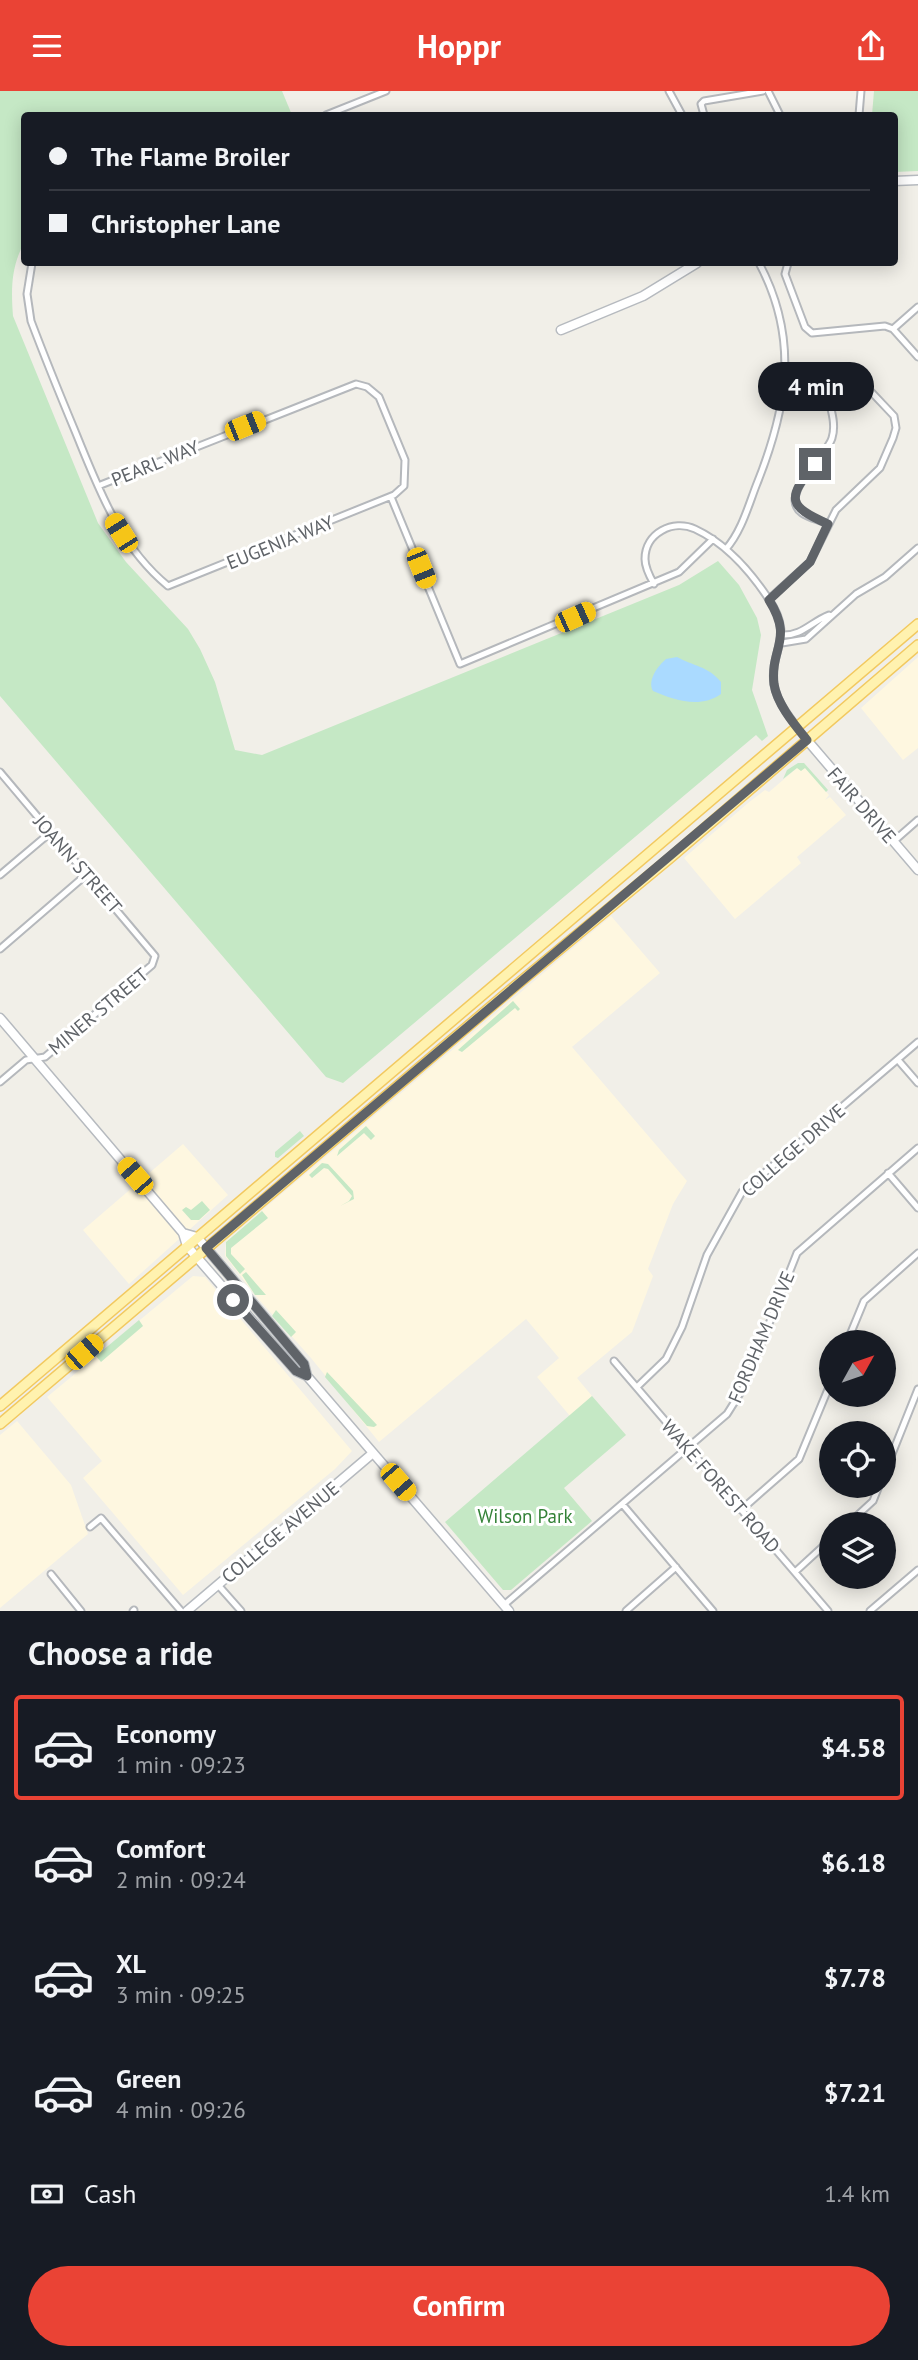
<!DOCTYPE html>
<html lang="en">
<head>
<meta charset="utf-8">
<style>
  :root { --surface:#171b24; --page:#242831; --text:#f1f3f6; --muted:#9ea1a6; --line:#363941; --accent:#ea4335 }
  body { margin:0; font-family:"PT Sans",sans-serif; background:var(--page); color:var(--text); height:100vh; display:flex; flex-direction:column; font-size:26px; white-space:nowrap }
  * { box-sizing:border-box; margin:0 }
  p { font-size:23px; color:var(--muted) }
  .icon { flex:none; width:38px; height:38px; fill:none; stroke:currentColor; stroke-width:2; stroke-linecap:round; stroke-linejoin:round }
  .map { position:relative; height:1520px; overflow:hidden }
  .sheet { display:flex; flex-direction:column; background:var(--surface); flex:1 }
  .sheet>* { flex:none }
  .guide { position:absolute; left:21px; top:21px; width:877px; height:154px; border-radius:7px; box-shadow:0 4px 18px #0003; display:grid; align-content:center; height:154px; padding:0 28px; background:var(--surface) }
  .needle { width:46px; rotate:50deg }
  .controls { position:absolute; left:819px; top:1239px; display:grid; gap:14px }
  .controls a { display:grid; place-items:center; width:77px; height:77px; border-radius:50%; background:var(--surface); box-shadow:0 4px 18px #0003; font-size:35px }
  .end { position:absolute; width:32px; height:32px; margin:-16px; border:9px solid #5f6368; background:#fff; box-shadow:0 0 0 4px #fff }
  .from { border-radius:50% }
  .bubble { position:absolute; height:49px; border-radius:24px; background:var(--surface); box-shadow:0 4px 18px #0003; font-size:23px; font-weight:600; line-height:49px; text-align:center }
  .car { position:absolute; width:21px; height:42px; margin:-21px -10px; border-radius:9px; box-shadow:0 0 5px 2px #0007; background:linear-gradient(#f5c518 24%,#345 0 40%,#f5c518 0 76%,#345 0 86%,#f5c518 0) }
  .guide b { display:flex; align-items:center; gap:24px; height:66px; font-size:26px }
  .guide b+b { border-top:2px solid var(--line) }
  .guide i { width:18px; height:18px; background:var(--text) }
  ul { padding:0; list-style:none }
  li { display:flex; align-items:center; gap:21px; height:105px; margin:0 14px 10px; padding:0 14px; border:4px solid transparent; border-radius:7px }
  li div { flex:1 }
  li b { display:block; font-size:26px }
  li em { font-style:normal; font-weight:600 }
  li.active { border-color:var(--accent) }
  li>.icon { width:63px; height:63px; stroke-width:1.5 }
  h2 { padding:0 28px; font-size:32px; line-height:84px }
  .pay { display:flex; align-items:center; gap:18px; height:77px; padding:0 28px; font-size:26px }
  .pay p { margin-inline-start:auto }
  .button { display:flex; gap:14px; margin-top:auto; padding:14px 28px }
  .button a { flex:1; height:80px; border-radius:42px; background:var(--accent); color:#fff; font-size:28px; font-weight:600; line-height:80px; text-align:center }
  header { display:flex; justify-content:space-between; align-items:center; height:91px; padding:0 28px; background:var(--accent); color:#fff; font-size:32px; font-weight:600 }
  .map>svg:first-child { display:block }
</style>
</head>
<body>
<header><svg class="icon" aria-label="menu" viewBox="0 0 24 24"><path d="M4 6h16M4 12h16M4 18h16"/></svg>Hoppr<svg class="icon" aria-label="share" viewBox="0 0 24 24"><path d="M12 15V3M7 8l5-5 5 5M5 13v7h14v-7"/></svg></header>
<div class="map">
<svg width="918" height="1520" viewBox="0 0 918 1520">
  <rect width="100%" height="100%" fill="#f1efe8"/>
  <path fill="#fef7e0" d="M918,566V657L903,669L861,617Z
    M797,677H805L829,704L825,709L830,706L846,724L797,766L801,772L735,828L684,767L748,712L765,699L769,701Z
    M611,825L660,882L572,956L687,1090L673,1113L648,1178L653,1185L632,1241L577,1287L592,1305L570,1325L537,1286L559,1267L526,1228L379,1351L311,1267L255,1204L225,1165L226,1150Z
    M183,1053L228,1104L129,1193L83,1139Z
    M193,1185L205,1186L352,1360L335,1378L183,1504L83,1387L102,1370L47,1306Z
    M17,1330L71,1394L88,1443L0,1517V1344Z"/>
  <path fill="#c5e8c5" d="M0,0H282L292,24H24V152C11,176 11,198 13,225L98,432L126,471L188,538L200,558L215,591L235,659L262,664L679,494L718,470L739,494L757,527L761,544L752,599L768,645L762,650L756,644L343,992L326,986L0,605Z
    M874,0H918V80L894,81V24H872Z
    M798,672H804L828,699L826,701L805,677L801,680L797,677L783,688L787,679Z
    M513,910L520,918L518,920L515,917L462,961L458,959Z
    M366,1035L375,1045L371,1049L364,1042L337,1065L339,1059Z
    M300,1040L304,1045L278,1067L275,1066V1061Z
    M322,1072L328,1073L353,1100L354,1108L340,1115L349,1110L352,1105L328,1078L324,1077L312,1087L309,1084Z
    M202,1110L210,1119L199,1129H191L182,1119L186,1116L191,1119Z
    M262,1120L268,1127L231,1157V1163L245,1178L240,1183L226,1165V1151Z
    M246,1181L266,1204H255L242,1184Z
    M276,1219L296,1241L291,1246L272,1225Z
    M139,1229L143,1235L101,1271L96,1265Z
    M327,1281L377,1334L374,1336L367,1335L325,1286Z
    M592,1305L626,1344L564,1397L592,1430L511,1499H503L445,1431Z"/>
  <path fill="#aadaff" d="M677,566C693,575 708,575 721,591V603C700,618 674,609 653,600C647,589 658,575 666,568Z"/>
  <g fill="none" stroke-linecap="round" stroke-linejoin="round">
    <defs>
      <path id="street" d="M669,0L682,24
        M768,0L780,24
        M326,24L386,0
        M704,24L701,13L704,10L763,0
        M859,24L861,0
        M32,172L27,203L31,230C45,267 60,304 75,340C98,396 119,455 168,495L394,404L404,395L405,369L379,306L367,296L356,293L98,395
        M788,172L785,183L805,236L812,242L885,235L893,238L918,216
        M893,238L918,266
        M826,298C829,313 837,331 832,347C827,365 777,404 802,422C809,427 820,429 828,433
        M391,406L460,573L679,481L713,448
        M726,458C741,441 748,416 756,395C787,318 800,249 759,172
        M654,493C650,486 645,477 645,468C645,442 673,428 695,438C725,452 750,480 768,507C796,547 769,558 774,594C777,610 788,624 797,636
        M769,508L810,471L836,419L880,377L893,347L896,337L894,325L860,289L826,298L785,297
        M782,544C802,545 811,531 829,524
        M782,552L806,548L856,503L885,486L918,457
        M0,681L155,865L152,874L45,966L26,969L0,991
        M894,750L918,729
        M0,784L51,741
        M0,858L87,783
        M898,969L918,992
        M888,1082L918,1117
        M847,1251L864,1210L918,1162
        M614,1270L828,1520
        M637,1296L666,1268L682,1236L707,1164L742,1101L918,951
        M884,1383L918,1298
        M623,1414L713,1520
        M741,1419L799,1368L831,1291
        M848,1433L873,1410L879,1395
        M90,1436L101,1427L181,1520
        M795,1481L831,1448
        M51,1483L81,1520
        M218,1494L241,1520
        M504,1514L727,1323L744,1296L797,1162L918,1057
        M133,1520L134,1519
        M626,1520L676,1476
        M870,1520L918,1479"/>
      <path id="secondary" d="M894,90L918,89
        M561,239L643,205L697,172
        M807,649L918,779
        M0,927L183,1142L187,1155L296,1280L307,1285L509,1520
        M183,1142L197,1146L304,1273L307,1285
        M187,1520L373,1362"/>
      <path id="primary" d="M0,1315L918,533
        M0,1333L514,896L670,767L918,554"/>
    </defs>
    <use href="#street" stroke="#b5b8bc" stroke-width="9"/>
    <use href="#secondary" stroke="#b6babf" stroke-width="11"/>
    <use href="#primary" stroke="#f2c960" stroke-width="12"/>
    <use href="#street" stroke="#fff" stroke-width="5"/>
    <use href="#secondary" stroke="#fff" stroke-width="8"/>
    <use href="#primary" stroke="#fff2af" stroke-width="9"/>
  </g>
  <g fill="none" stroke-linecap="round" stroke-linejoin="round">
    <path stroke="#5f6368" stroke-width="9" d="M233,1209L296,1280L307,1285L304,1273L206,1157L807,649C794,633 777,613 774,593C770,556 794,549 769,509L810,471L828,433C788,415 786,408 815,373"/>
  </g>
  <g text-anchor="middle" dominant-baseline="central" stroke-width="6" stroke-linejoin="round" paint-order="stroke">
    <g font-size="19" fill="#5f6368" stroke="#fff">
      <text transform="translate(155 372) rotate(-22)">PEARL WAY</text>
      <text transform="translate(280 451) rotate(-22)">EUGENIA WAY</text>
      <text transform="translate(862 714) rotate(49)">FAIR DRIVE</text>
      <text transform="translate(78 773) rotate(49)">JOANN STREET</text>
      <text transform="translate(98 920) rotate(-40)">MINER STREET</text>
      <text transform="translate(793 1059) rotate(-41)">COLLEGE DRIVE</text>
      <text transform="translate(761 1246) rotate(-67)">FORDHAM DRIVE</text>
      <text transform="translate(721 1395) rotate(49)">WAKE FOREST ROAD</text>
      <text transform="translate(280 1441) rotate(-40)">COLLEGE AVENUE</text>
    </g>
    <g font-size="19" fill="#348238" stroke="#fff">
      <text x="525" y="1425">Wilson Park</text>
    </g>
  </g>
</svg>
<div class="controls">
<a><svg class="needle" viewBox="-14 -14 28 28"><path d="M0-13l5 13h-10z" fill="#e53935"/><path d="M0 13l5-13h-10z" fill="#9ea1a6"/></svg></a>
<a><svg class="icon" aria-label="locate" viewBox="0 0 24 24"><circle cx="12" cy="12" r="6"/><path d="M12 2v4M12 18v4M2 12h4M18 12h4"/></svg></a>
<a><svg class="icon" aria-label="layers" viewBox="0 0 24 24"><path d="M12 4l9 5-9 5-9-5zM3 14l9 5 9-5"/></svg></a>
</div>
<i class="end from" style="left:233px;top:1209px"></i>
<i class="end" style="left:815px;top:373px"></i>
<div class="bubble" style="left:758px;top:271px;width:116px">4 min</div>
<i class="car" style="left:245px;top:335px;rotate:68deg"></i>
<i class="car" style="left:121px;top:442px;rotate:328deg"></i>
<i class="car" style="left:421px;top:477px;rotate:158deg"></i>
<i class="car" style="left:575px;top:526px;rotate:66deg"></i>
<i class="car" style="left:135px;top:1085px;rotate:319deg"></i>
<i class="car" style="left:84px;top:1261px;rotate:49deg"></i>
<i class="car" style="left:398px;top:1391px;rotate:139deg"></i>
<div class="guide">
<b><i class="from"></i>The Flame Broiler</b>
<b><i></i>Christopher Lane</b>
</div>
</div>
<section class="sheet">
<h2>Choose a ride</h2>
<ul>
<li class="active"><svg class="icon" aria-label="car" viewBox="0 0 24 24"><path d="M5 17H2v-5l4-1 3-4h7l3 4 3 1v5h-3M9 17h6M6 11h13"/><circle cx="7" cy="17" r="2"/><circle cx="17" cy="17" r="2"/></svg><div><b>Economy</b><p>1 min · 09:23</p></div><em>$4.58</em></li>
<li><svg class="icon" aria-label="car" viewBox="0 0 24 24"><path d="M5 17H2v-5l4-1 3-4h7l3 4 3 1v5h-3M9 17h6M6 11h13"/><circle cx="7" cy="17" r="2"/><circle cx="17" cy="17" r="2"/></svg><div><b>Comfort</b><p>2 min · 09:24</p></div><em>$6.18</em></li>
<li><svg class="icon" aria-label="car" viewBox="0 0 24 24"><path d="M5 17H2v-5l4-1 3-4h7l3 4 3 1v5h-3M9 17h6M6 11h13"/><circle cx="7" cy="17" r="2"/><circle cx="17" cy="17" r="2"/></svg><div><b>XL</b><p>3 min · 09:25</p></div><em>$7.78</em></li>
<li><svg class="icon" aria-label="car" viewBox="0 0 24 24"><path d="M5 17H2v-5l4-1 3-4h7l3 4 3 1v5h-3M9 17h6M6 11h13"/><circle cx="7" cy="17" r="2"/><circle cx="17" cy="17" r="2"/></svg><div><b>Green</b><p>4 min · 09:26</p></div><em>$7.21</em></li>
</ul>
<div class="pay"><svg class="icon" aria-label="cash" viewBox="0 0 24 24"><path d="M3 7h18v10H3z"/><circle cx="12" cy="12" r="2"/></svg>Cash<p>1.4 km</p></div>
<div class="button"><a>Confirm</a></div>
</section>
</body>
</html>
